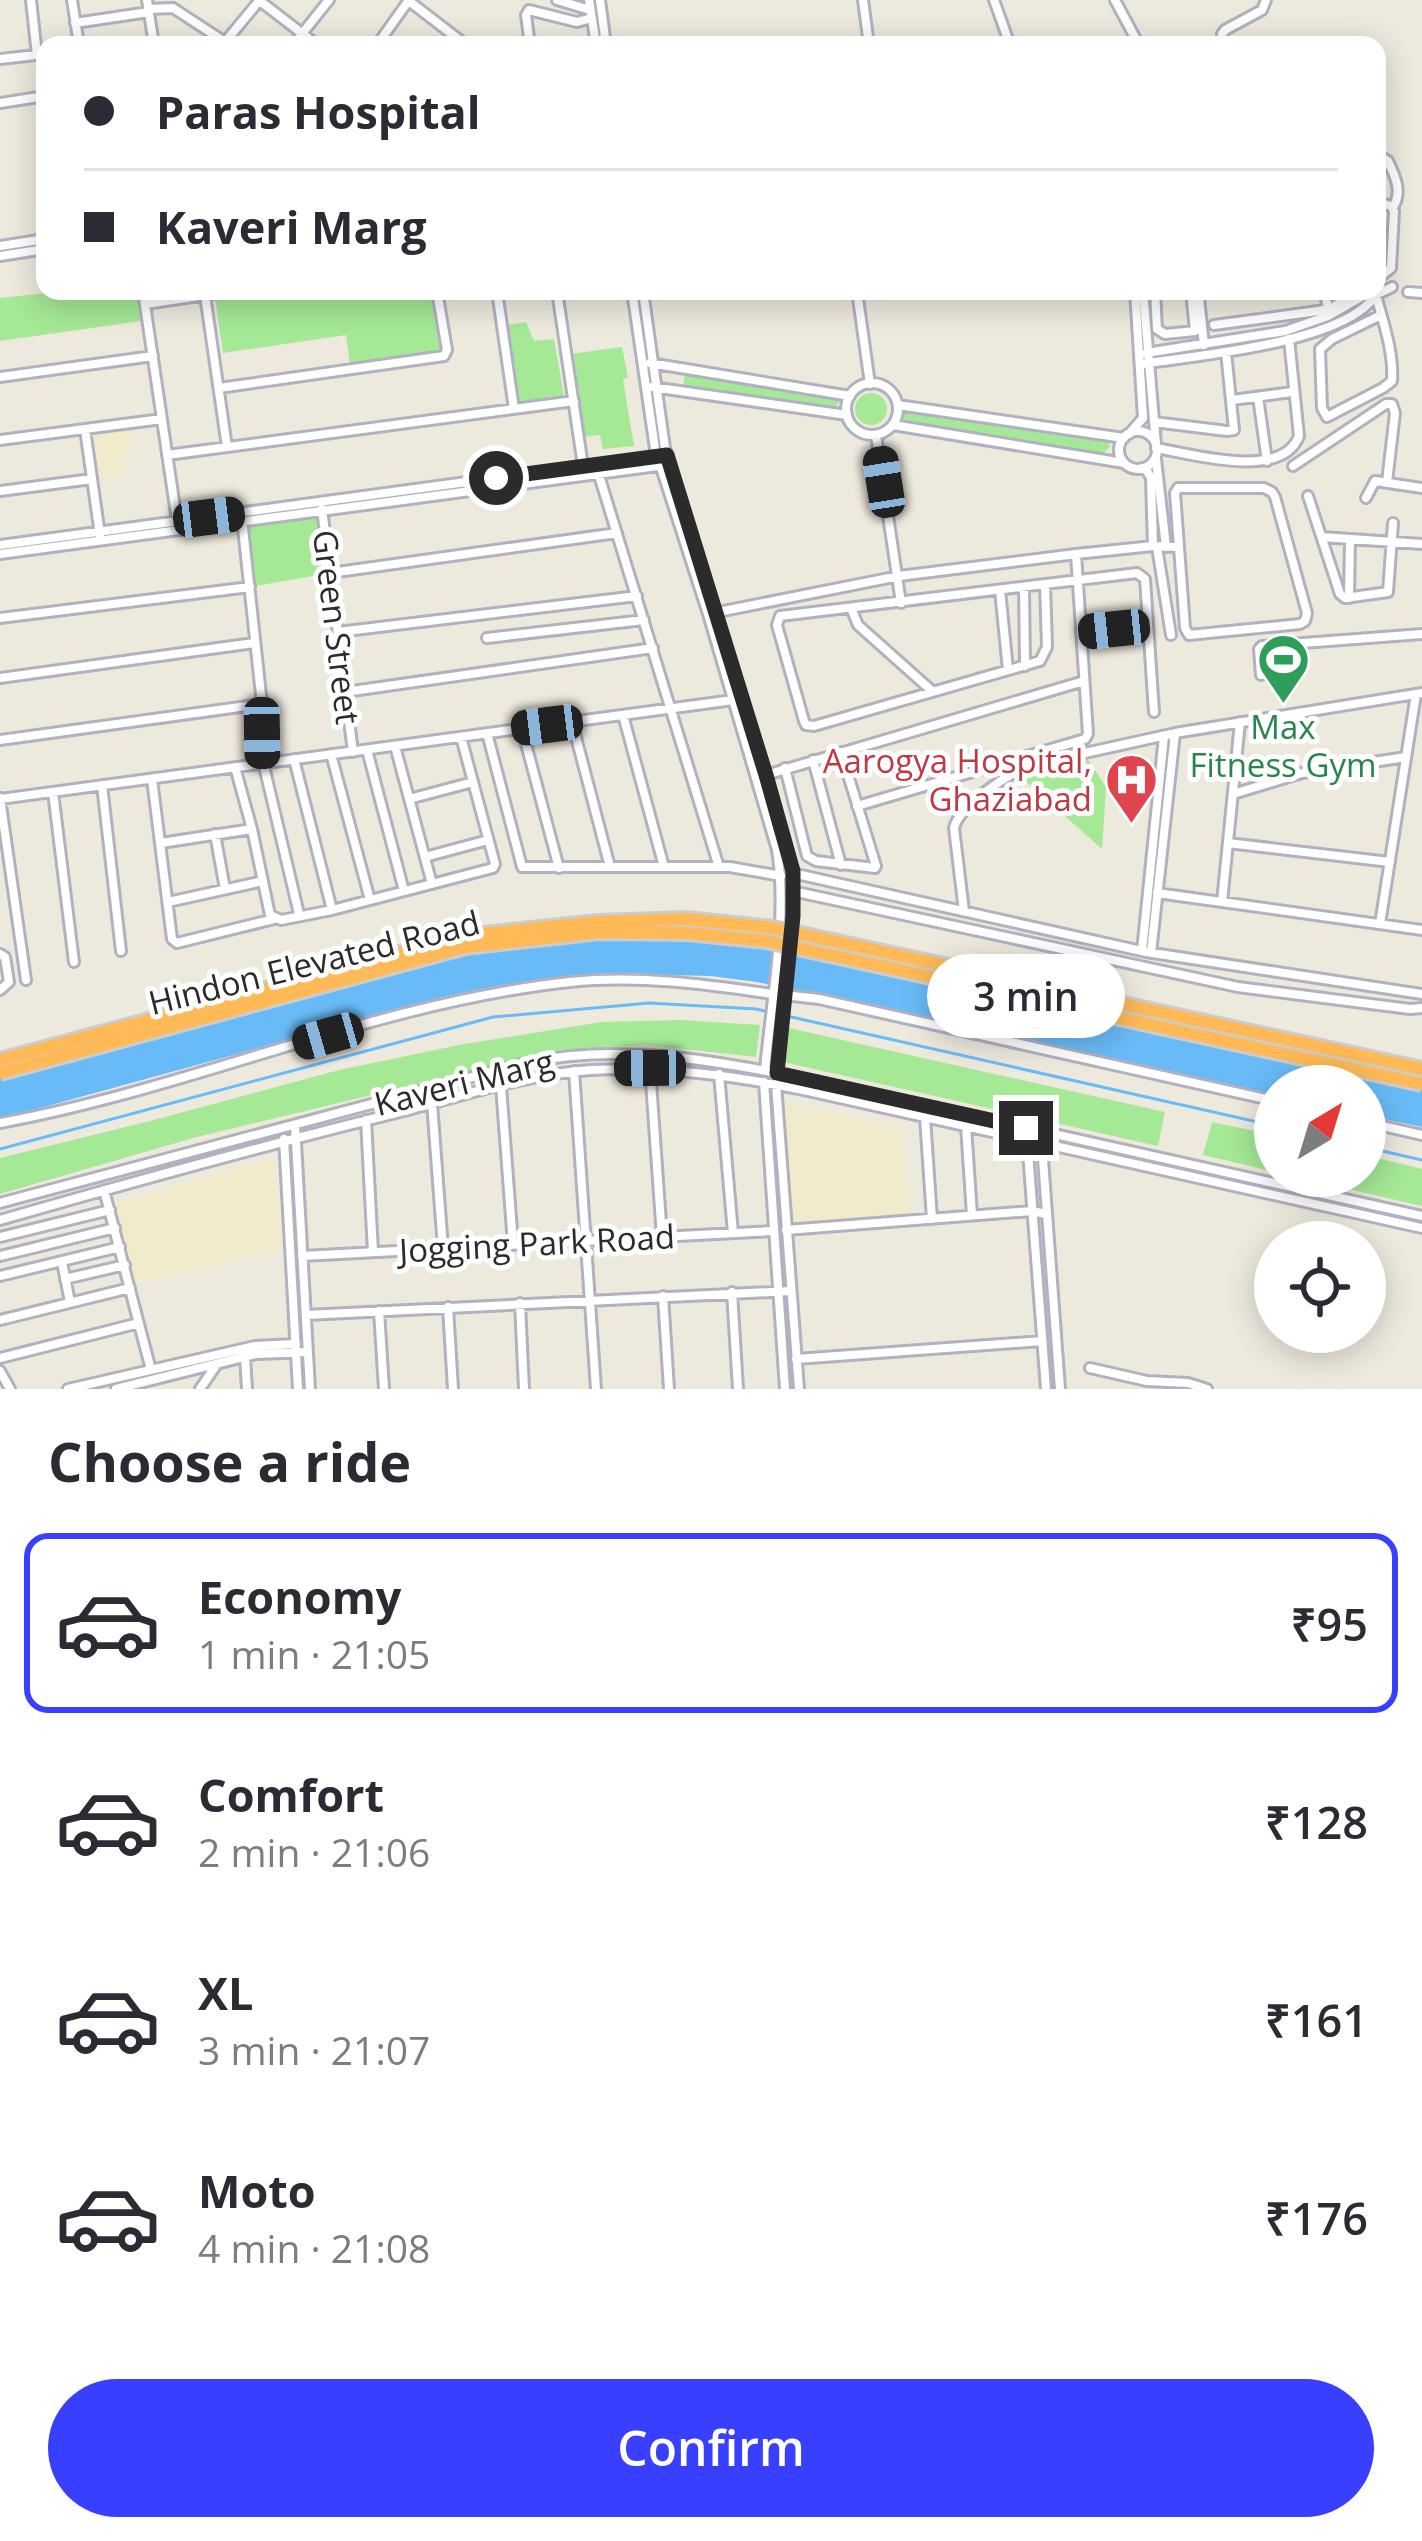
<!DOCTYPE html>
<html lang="en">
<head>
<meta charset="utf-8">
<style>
  :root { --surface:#fff; --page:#f7f7f7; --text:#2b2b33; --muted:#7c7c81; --line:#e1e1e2; --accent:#393fff }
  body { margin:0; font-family:"Open Sans",sans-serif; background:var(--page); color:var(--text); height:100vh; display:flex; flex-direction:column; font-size:45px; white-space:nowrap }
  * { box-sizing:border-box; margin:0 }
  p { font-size:39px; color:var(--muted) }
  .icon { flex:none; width:66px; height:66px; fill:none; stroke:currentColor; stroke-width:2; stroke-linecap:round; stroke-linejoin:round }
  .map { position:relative; height:1389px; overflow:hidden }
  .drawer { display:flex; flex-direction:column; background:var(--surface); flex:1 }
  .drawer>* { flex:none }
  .guide { position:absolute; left:36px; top:36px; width:1350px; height:264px; border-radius:24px; box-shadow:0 6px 30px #0003; display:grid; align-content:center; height:264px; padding:0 48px; background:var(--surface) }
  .needle { width:78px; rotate:38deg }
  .tools { position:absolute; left:1254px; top:1065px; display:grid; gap:24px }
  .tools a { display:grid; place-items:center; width:132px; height:132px; border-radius:50%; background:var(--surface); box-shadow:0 6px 30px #0003; font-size:60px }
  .end { position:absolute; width:54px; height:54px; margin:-27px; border:15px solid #2b2b2b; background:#fff; box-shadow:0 0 0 6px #fff }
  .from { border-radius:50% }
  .bubble { position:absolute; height:84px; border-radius:42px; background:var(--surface); box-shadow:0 6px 30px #0003; font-size:39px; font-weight:600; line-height:84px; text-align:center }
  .car { position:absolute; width:36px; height:72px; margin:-36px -18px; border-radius:15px; box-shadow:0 0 9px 3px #0007; background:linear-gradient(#222 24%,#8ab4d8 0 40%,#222 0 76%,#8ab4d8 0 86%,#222 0) }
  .guide b { display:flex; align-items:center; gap:42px; height:114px; font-size:45px }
  .guide b+b { border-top:3px solid var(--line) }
  .guide i { width:30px; height:30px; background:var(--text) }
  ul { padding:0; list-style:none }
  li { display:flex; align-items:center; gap:36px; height:180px; margin:0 24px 18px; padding:0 24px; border:6px solid transparent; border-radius:24px }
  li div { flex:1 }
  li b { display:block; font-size:45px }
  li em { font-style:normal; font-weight:600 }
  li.on { border-color:var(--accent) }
  li>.icon { width:108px; height:108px; stroke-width:1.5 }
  h2 { padding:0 48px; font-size:54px; line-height:144px }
  .action { display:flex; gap:24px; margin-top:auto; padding:24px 48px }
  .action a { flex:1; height:138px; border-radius:72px; background:var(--accent); color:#fff; font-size:48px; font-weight:600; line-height:138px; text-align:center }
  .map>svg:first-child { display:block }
</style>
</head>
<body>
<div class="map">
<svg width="1422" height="1389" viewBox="0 0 1422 1389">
  <rect width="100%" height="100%" fill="#eee9dd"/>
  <path fill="#f1eacb" d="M129,425L132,452L122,454L125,472L94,478L87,431Z
    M785,1102L900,1128L910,1214L790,1222Z
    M273,1157L283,1249L131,1284L111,1205Z"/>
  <path fill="#a5e896" d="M64,291H137L141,321L0,341V298Z
    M258,291H433L443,353L350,365L346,335L223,353L215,298Z
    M526,322L534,341L554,339L564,396L513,403L502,326Z
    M622,347L628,377L623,380L634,446L603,449L600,435L584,437L570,354Z
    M685,372L833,396L839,402L834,409H831L683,387Z
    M855 409a16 16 0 1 1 32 0a16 16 0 1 1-32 0Z
    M906,409L1107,440L1110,447L1103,454L905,422L902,416Z
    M323,511L330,573L250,587L242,522Z
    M1087,758L1106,787L1102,849L1023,779Z
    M680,1020L760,1025L756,1057L648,1045L559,1050L193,1138L0,1194V1158L150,1121L339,1070L464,1044L602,1022Z
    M789,1028L1165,1112L1158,1146L783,1062Z
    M1212,1122L1275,1135V1172L1203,1155Z
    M1365,1155L1422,1169V1206L1292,1176H1365Z"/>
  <path fill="#69bbf7" d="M591,930L747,931L878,956L1422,1080V1127L1365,1115V1086H1275V1095L757,982L711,976L627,974L528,981L397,1010L0,1119V1071L423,952Z"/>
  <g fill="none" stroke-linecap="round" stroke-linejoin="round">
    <path stroke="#69bbf7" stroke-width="3" d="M1365,1147L1422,1160
      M0,1149L493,1017L649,1003L756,1009L1275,1126"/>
    <defs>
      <path id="minor" d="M31,0L37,55
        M72,0L79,45
        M147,0L154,45
        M557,0L590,10
        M589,0L596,45
        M600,0L606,45
        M863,0L869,45
        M994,0L1010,45
        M1115,0L1139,45
        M260,1L317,45
        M409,1L466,45
        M148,9L173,8L225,42L259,1
        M75,23L149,12
        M293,45L329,0
        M377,45L409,0
        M530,45L526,15L529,10L577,22L592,18
        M1222,45V34L1225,30L1262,10L1266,0
        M0,59L45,54
        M0,103L45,96
        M1377,155L1388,161C1395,176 1403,192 1393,207
        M1377,202L1391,206L1394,211L1391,268L1377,279
        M0,246L45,239
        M0,256L45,249
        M143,291L177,521
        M497,291L514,409
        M557,291L583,466
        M632,291L655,449L708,614L777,850C788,917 771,1002 765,1070
        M643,291L665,448L766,775L792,871L793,916L777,1072
        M857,291L870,384
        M1143,291L1156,444
        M1155,291L1157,329L1165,334L1195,331L1191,291
        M1324,291L1329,311
        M1408,292L1422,293
        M205,295L227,447
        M1376,295C1383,322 1394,352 1392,381L1383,388L1327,417L1322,408L1320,349L1332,339L1381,315
        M145,304L233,291
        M1214,325L1318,311L1333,307L1357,291
        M1204,345L1199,298L1203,292L1213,291
        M1140,354L1285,331L1328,316L1363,296L1376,295L1392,287
        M650,363L850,396
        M1141,364C1196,356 1343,343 1375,296
        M0,377L153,356
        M846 409a26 26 0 1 1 52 0a26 26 0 1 1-52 0Z
        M652,387L847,415
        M219,388L444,356L447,350L437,291
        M1258,397L1267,461
        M1232,400L1292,392
        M898,405L1124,438
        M1154,422L1227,431L1234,430L1226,352
        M893,425L1124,463
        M85,429L100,535
        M1119 450a19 19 0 1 1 38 0a19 19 0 1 1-38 0Z
        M1129,434L1143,418L1135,291
        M876,435L901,603
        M0,440L162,419
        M1156,448C1192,454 1282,481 1299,436L1289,339
        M167,455L574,401
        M1156,459L1166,547
        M1293,466L1386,404H1392L1395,413L1387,482
        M1142,468L1147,471L1151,478L1153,546
        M598,472L719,867
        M0,491L92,479
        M1308,496L1340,594L1345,598L1388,592L1393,523
        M1366,498L1375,481L1422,488
        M322,509L353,752
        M242,519L262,704L263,762L299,914
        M1322,537L1422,544
        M0,545L659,456
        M1157,547L1171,635
        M0,554L665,465
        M330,573L617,533
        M1045,584L1047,647L1040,661L814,726L806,725L804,721L777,625L780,616L1137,573L1145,579L1154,712
        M1024,587L1025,666
        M1000,590L1008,670
        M1349,598L1350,539
        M851,608L858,625L932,691
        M708,614L899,576L1076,554L1153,546L1179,547L1175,493L1178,488H1264L1272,492L1275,497L1307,613L1305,621L1300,624L1189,635L1185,628L1179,547
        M0,618L250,587
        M338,632L637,596
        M1081,632L1148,626
        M487,638L644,620
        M1261,675L1259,649L1262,646L1422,634
        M0,678L254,643
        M345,692L653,648
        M623,715L664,867
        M572,722L610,867
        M522,729L559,868
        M487,733L522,867H730L781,876
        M0,740L262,704
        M395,746L432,884
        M367,750L404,891
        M331,754L370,900
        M294,759L332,910
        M813,760L841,865
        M235,767L252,829L270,915L281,920L332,910L493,868L495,864L461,737
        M785,768L807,856L816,861L875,868L876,866L841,752
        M766,775L1084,681
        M152,779L172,939L177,943L274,919
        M102,785L121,951
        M53,792L74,962
        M1233,794L1302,773L1406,757
        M0,798L26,980
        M0,799L733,700
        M409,799L473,782
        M857,806L1085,739L1088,734L1076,554
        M215,834L225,889
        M161,843L252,829
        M1228,843L1390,862
        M425,857L488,840
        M792,873L1146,952L1422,994
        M792,891L1238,987L1410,1009L1422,1008
        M1157,893L1422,930
        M168,902L263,881
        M1222,902L1240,722
        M964,911L954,828C959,806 1005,777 1026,766L1171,734
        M1380,924L1416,694
        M1142,951L1164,736
        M1151,953L1175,733L1422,693
        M0,954L5,957L9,982L0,990
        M784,995L819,999L1275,1101
        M650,1068L662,1237
        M574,1071L596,1389
        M719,1074L733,1233
        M764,1082L785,1389
        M776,1084L799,1389
        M501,1086L513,1244
        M432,1103L443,1248
        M925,1117L932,1219
        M366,1120L373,1252
        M1365,1122L1422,1135
        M0,1123C192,1088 375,1003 570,982C638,975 705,984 772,994
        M295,1125L310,1389
        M966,1126L972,1215
        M1041,1132L1060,1389
        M284,1139L298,1389
        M1027,1139L1046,1389
        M104,1190L151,1370
        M0,1203L525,1063C621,1042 717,1061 812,1080L1422,1216
        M0,1220C132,1182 263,1146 396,1113C459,1097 526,1074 591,1070C665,1066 736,1076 808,1091L1422,1228
        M786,1230L1032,1211L1046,1214
        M0,1237L110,1210
        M0,1256L115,1228
        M302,1256L772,1231
        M62,1262L70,1302
        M0,1276L120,1247
        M65,1279L125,1265
        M732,1292L738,1389
        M663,1296L669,1389
        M520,1303L524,1389
        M448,1307L453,1389
        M379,1311L384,1389
        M306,1315L790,1291
        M0,1320L130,1288
        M245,1357L247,1389
        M0,1358L139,1323
        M796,1359L1042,1341
        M1090,1368L1147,1381L1188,1383L1207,1389
        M0,1371L10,1389
        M68,1389L255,1346L296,1344
        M116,1389L256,1354L308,1352
        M200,1389L215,1367"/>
    </defs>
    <use href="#minor" stroke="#b1b1c0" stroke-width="14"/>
    <use href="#minor" stroke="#fff" stroke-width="8"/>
    <defs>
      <path id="highway-bridge" d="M0,1060L464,936L598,922L686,919L773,928L1422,1069
        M0,1073L465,947L600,932L687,933L766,941L1422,1084"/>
    </defs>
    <use href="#highway-bridge" stroke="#ccc" stroke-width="18" stroke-linecap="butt"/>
    <use href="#highway-bridge" stroke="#ffba57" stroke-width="12"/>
  </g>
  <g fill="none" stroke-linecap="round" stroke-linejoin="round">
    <path stroke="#2b2b2b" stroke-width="15" d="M496,478L667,455L766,775L793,871V916L777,1073L1026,1128"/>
  </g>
  <defs>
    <symbol id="stadium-pin" viewBox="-11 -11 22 30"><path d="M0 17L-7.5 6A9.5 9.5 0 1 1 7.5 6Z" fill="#2e9e5b" stroke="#fff"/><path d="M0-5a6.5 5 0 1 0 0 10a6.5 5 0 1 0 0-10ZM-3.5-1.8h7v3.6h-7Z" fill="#fff"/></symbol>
    <symbol id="hospital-pin" viewBox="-11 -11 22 30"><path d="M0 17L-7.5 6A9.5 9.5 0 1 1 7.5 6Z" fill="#e0444e" stroke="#fff"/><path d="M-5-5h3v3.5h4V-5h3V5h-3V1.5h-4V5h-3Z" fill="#fff"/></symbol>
  </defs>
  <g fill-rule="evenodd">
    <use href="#stadium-pin" x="1254" y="630" width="59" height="81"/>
    <use href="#hospital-pin" x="1102" y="750" width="59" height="81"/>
  </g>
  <g text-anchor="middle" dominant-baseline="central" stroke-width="10" stroke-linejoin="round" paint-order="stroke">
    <g font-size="33" fill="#2b2b2b" stroke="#fff">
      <text transform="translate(337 627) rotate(83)">Green Street</text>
      <text transform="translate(314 962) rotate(-14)">Hindon Elevated Road</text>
      <text transform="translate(464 1082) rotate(-14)">Kaveri Marg</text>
      <text transform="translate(537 1243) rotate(-3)">Jogging Park Road</text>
    </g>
    <g font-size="33" fill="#27864d" stroke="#fff">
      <text x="1283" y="726">Max<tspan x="1283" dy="38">Fitness Gym</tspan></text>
    </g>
    <g font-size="33" fill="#be3a42" stroke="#fff" text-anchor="end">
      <text x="1092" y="760">Aarogya Hospital,<tspan x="1092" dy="38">Ghaziabad</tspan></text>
    </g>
  </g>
</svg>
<div class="tools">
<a><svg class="needle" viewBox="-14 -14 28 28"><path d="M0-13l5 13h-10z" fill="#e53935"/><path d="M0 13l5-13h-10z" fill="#7c7c81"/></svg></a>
<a><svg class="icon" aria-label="locate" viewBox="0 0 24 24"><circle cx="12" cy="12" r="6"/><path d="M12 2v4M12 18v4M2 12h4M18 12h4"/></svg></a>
</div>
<i class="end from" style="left:496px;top:478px"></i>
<i class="end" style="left:1026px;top:1128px"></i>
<div class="bubble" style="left:927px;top:954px;width:198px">3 min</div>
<i class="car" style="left:884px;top:482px;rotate:351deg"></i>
<i class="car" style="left:209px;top:517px;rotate:83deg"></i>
<i class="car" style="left:1114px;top:629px;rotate:264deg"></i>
<i class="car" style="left:547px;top:725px;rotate:263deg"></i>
<i class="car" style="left:262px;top:733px;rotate:179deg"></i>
<i class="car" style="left:328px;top:1036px;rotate:254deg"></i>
<i class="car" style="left:650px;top:1068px;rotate:269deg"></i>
<div class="guide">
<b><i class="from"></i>Paras Hospital</b>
<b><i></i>Kaveri Marg</b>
</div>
</div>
<section class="drawer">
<h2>Choose a ride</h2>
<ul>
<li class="on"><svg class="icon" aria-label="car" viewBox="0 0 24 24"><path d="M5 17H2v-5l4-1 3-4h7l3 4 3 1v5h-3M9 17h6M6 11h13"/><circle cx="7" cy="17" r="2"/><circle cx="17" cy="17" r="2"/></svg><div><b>Economy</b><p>1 min · 21:05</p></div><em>₹95</em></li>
<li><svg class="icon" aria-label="car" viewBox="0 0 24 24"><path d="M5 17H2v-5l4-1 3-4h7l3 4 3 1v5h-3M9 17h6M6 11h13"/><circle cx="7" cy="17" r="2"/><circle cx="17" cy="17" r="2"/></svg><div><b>Comfort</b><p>2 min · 21:06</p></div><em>₹128</em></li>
<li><svg class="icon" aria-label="car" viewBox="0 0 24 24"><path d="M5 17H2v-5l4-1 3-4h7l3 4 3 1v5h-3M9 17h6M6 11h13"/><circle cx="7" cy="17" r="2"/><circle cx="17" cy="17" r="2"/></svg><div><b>XL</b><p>3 min · 21:07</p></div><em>₹161</em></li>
<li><svg class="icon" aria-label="car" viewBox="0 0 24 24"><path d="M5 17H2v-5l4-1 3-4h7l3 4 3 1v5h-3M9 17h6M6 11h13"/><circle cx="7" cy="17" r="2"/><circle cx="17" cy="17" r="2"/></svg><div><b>Moto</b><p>4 min · 21:08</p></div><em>₹176</em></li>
</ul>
<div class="action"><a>Confirm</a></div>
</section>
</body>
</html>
